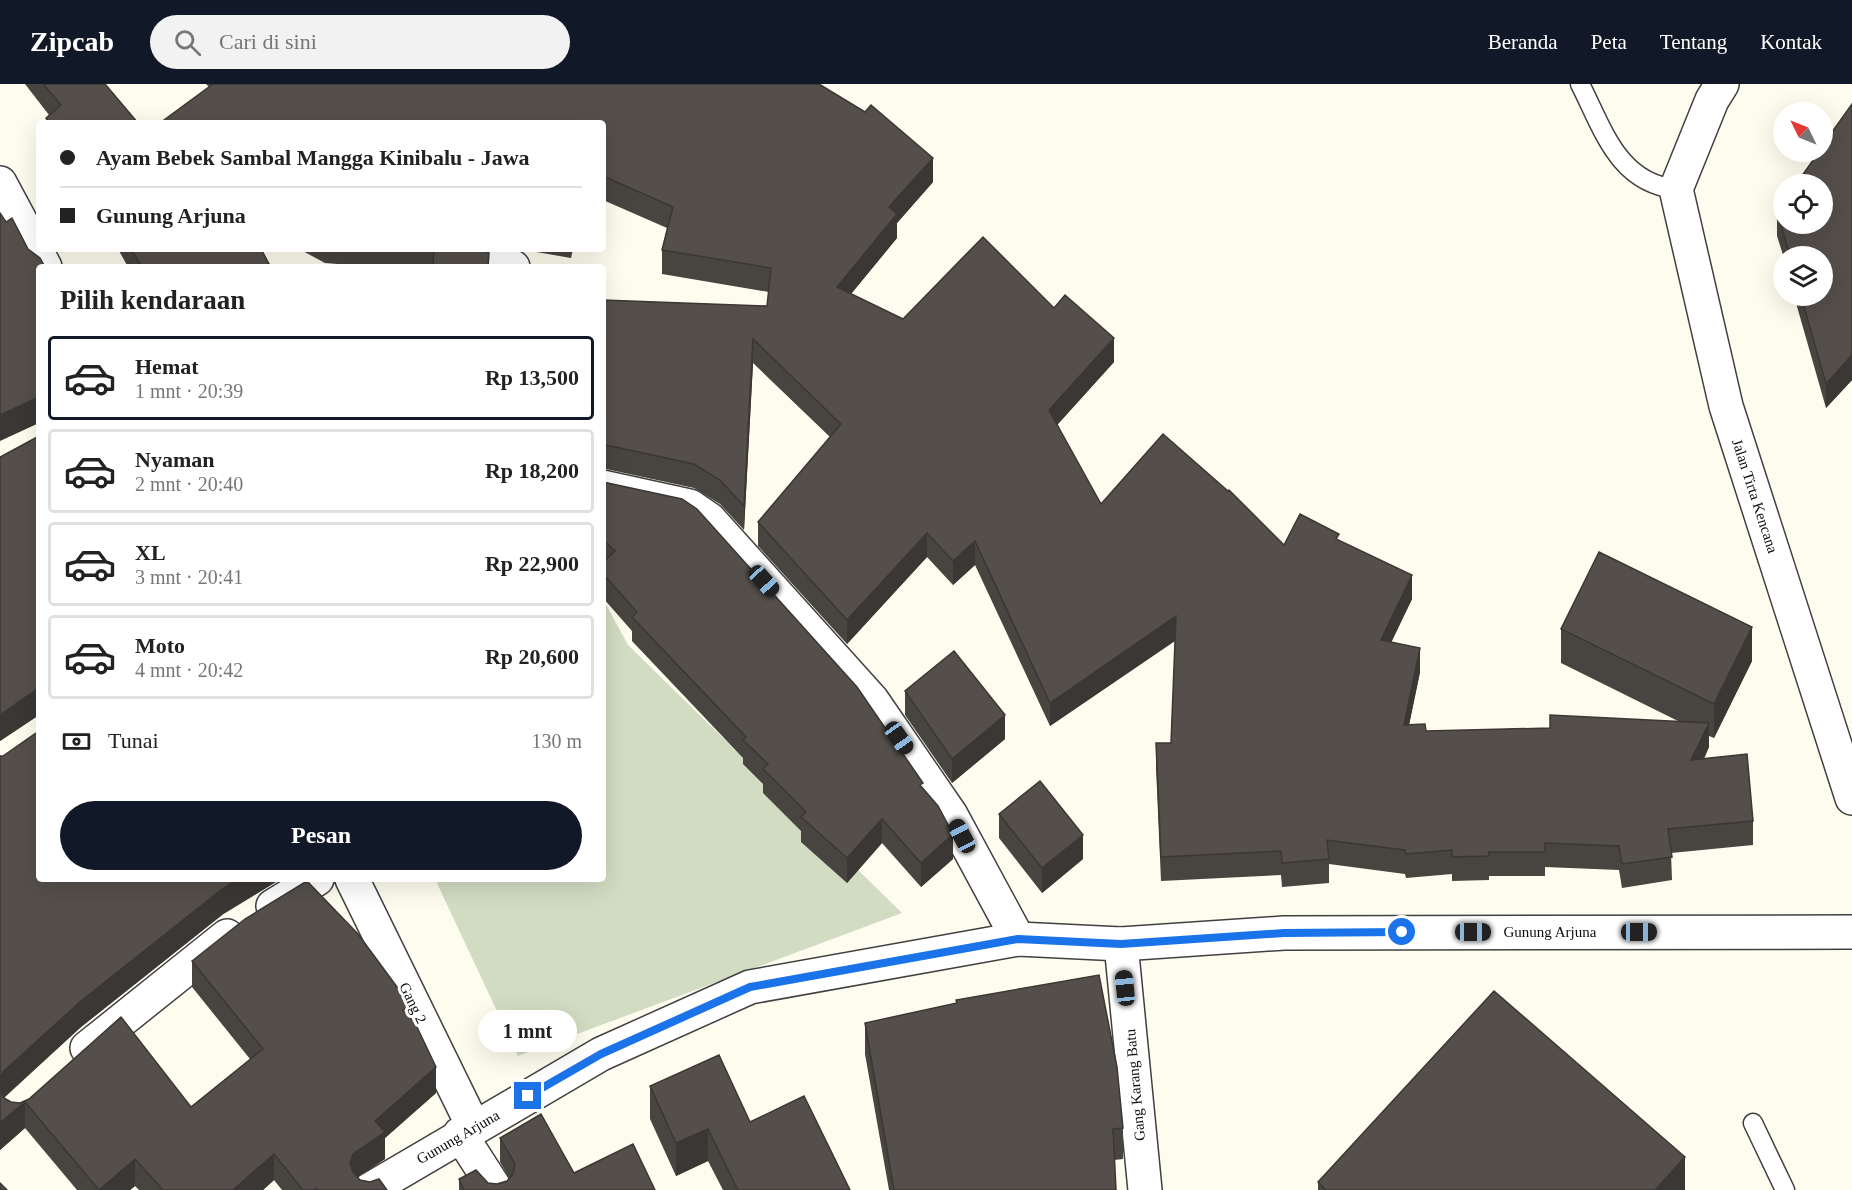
<!DOCTYPE html>
<html lang="id">
<head>
<meta charset="utf-8">
<style>
  :root { --surface:#fff; --page:#f2f2f2; --text:#222; --muted:#767676; --line:#e0e0e0; --accent:#111827 }
  body { margin:0; font-family:Georgia,serif; background:var(--page); color:var(--text); height:100vh; display:flex; flex-direction:column; font-size:22px; white-space:nowrap }
  * { box-sizing:border-box; margin:0 }
  p { font-size:20px; color:var(--muted) }
  .icon { flex:none; width:33px; height:33px; fill:none; stroke:currentColor; stroke-width:2; stroke-linecap:round; stroke-linejoin:round }
  .map { position:relative; flex:1; overflow:hidden }
  .details { position:absolute; left:36px; top:180px; width:570px; height:618px; display:flex; flex-direction:column; background:var(--surface); border-radius:6px; box-shadow:0 6px 24px #0002 }
  .details>* { flex:none }
  .guide { position:absolute; left:36px; top:36px; width:570px; height:132px; border-radius:6px; box-shadow:0 6px 24px #0002; display:grid; align-content:center; height:132px; padding:0 24px; background:var(--surface) }
  .needle { width:39px; rotate:313deg }
  .tools { position:absolute; left:1773px; top:18px; display:grid; gap:12px }
  .tools a { display:grid; place-items:center; width:60px; height:60px; border-radius:50%; background:var(--surface); box-shadow:0 6px 24px #0002; font-size:30px }
  .end { position:absolute; width:27px; height:27px; margin:-14px; border:8px solid #1a73e8; background:#fff; box-shadow:0 0 0 3px #fff }
  .from { border-radius:50% }
  .bubble { position:absolute; height:42px; border-radius:21px; background:var(--surface); box-shadow:0 6px 24px #0002; font-size:20px; font-weight:700; line-height:42px; text-align:center }
  .car { position:absolute; width:18px; height:36px; margin:-18px -9px; border-radius:8px; box-shadow:0 0 4px 2px #0007; background:linear-gradient(#222 24%,#8ab4d8 0 40%,#222 0 76%,#8ab4d8 0 86%,#222 0) }
  .guide b { display:flex; align-items:center; gap:21px; height:57px; font-size:22px }
  .guide b+b { border-top:2px solid var(--line) }
  .guide i { width:15px; height:15px; background:var(--text) }
  ul { padding:0; list-style:none }
  li { display:flex; align-items:center; gap:18px; height:84px; margin:0 12px 9px; padding:0 12px; border:3px solid var(--line); border-radius:6px }
  li div { flex:1 }
  li b { display:block; font-size:22px }
  li em { font-style:normal; font-weight:700 }
  li.active { border-color:var(--accent) }
  li>.icon { width:54px; height:54px; stroke-width:1.5 }
  h2 { padding:0 24px; font-size:27px; line-height:72px }
  .pay { display:flex; align-items:center; gap:15px; height:66px; padding:0 24px; font-size:22px }
  .pay p { margin-inline-start:auto }
  .button { display:flex; gap:12px; margin-top:auto; padding:12px 24px }
  .button a { flex:1; height:69px; border-radius:36px; background:var(--accent); color:#fff; font-size:24px; font-weight:700; line-height:69px; text-align:center }
  header { display:flex; align-items:center; gap:36px; box-sizing:border-box; height:84px; padding:0 30px; background:var(--accent); color:#fff }
  header strong { font-size:28px }
  nav { display:flex; gap:33px; margin-inline-start:auto; font-size:21px }
  .search { width:420px; height:54px; background:var(--page); display:flex; align-items:center; gap:15px; box-sizing:border-box; padding:0 21px; border-radius:33px; color:var(--muted); font-size:22px }
  .map>svg:first-child { display:block }
</style>
</head>
<body>
<header>
<strong>Zipcab</strong>
<div class="search"><svg class="icon" aria-label="search" viewBox="0 0 24 24"><circle cx="10" cy="10" r="6"/><path d="M15 15l6 6"/></svg>Cari di sini</div>
<nav><a>Beranda</a><a>Peta</a><a>Tentang</a><a>Kontak</a></nav>
</header>
<div class="map">
<svg width="1852" height="1106" viewBox="0 0 1852 1106">
  <rect width="100%" height="100%" fill="#fdfcee"/>
  <path fill="#d1dcc2" d="M603,515L628,561L902,829L518,972L435,795H603Z"/>
  <g fill="none" stroke-linecap="round" stroke-linejoin="round">
    <defs>
      <path id="service" d="M1580,0C1603,45 1618,99 1676,105
        M1753,1039L1785,1106"/>
      <path id="minor" d="M0,99L45,183
        M475,165L513,183
        M603,403L690,422L709,435L872,616L951,731L1018,855
        M352,795L474,1044
        M273,822L317,795
        M1121,860L1145,1106
        M87,964L227,852
        M460,1050L496,1106"/>
      <path id="tertiary" d="M1722,0L1712,16L1676,105L1726,322L1852,714
        M369,1106L601,970L750,903L1018,855L1121,860L1284,849L1852,848"/>
    </defs>
    <use href="#service" stroke="#404040" stroke-width="21"/>
    <use href="#minor" stroke="#404040" stroke-width="36"/>
    <use href="#tertiary" stroke="#404040" stroke-width="36"/>
    <use href="#service" stroke="#fff" stroke-width="18"/>
    <use href="#minor" stroke="#fff" stroke-width="33"/>
    <use href="#tertiary" stroke="#fff" stroke-width="33"/>
  </g>
  <path fill="#484440" d="M25,0H105L138,39H46V34L49,31Z
    M206,0H819L933,98L897,139V154L851,210L903,235L1054,224L1114,278L1057,341L1101,420L1284,461L1339,456L1412,515L1391,558L1420,588L1409,641L1426,647L1550,644L1680,638L1561,579V545L1752,577L1714,654L1709,652V663L1704,675L1753,737V761L1671,769L1672,796L1622,804L1619,786L1545,783V792H1489V796L1452,797V790L1406,794L1405,790L1329,780V799L1282,803L1281,791L1161,797L1156,683V659H1171L1175,557L1050,642L975,481L953,501L927,473L847,560L758,462V438L830,353L753,279L744,446L720,420L694,404L606,385H603V216L767,222L769,208L662,190V166L667,144L603,116V39L209,3Z
    M1852,20V296L1826,324L1794,212H1822V172H1784V174L1777,152V127Z
    M118,165H261L269,183H128Z
    M299,165H482L489,183H376L325,179Z
    M519,165H573L571,174Z
    M39,352V633H36L0,657Z
    M603,398L923,705L953,775L921,803L882,759L847,799L801,758V747L763,709V700L743,680V674L632,557V547L603,514Z
    M905,607L1005,655L952,699L905,631Z
    M0,672L222,831L81,943L4,1014L11,1018L20,1019L29,1015L191,1023L250,975L192,903V877L407,931L436,1009L385,1054V1075L357,1093L360,1096L387,1106H282L274,1096L263,1106H139L135,1102L130,1106H77L25,1044L0,1066Z
    M999,730L1083,775L1042,809L999,754Z
    M865,939L1123,1044V1075L1114,1076L1116,1106H889L865,970Z
    M650,1002L750,1038L850,1106H723L708,1077L676,1092L650,1035Z
    M500,1054L574,1089L655,1106H459V1095L497,1100L507,1097L509,1094L500,1078Z
    M1318,1098L1685,1106H1318Z"/>
  <path fill="#3b3734" d="M933,74V98L897,139V154L837,227V203L889,123Z
    M1114,254V278L1049,350V326Z
    M753,255V279L744,446V422Z
    M1852,271V296L1826,324V300Z
    M39,313V339L0,357V331Z
    M927,449V473L847,560V536Z
    M975,457V481L953,501V477Z
    M1412,491V515L1381,580V556Z
    M1176,532V556L1050,642V619Z
    M1752,543V577L1714,654V620Z
    M1420,564V588L1404,665V641Z
    M36,606V633L0,657V631Z
    M1005,631V655L952,699V675Z
    M1709,639V663L1691,700V676Z
    M882,735V759L847,799V774Z
    M953,750V775L921,803V779Z
    M1083,751V775L1042,809V784Z
    M238,795H281L222,831L81,943L4,1013L0,1020V994L4,987L81,917L222,805Z
    M436,983V1009L385,1054V1075L353,1096L350,1079L353,1070L375,1037Z
    M25,1018V1044L0,1066V1039Z
    M708,1045V1077L676,1092V1059Z
    M274,1070V1096L263,1106H233Z
    M1685,1073V1106H1655Z
    M135,1075V1102L130,1106H99Z"/>
  <path fill="#544f4a" stroke="#3b3734" stroke-width="1.5" d="M43,0H105L138,39H50L46,34L61,21Z
    M213,0H819L865,28L871,21L933,74L889,123L897,130L837,203L903,235L983,153L1054,224L1065,211L1114,254L1049,326L1101,420L1163,350L1228,407L1229,406L1284,461L1300,430L1339,450L1336,455L1412,491L1381,556L1420,564L1404,641L1425,640L1426,647L1550,644V631L1709,639L1691,676L1747,670L1753,737L1668,745L1672,773L1622,780L1619,762L1545,759V768H1489V772L1452,773V766L1406,770L1405,766L1327,756L1329,775L1282,779L1281,767L1161,773L1156,659H1171L1176,532L1050,619L975,457L953,477L927,449L847,536L758,438L841,340L753,255L744,422L720,396L694,380L606,361H603V216L767,222L771,184L662,166L673,123L603,92V39H160Z
    M1852,20V271L1826,300L1801,212H1822V172H1790L1777,127L1784,118V140H1822V100H1796L1819,68H1822V62Z
    M0,129L6,138L12,134L28,165L40,174L45,183H39V313L0,331Z
    M131,165H261L269,180L263,183H142Z
    M434,165H482L489,169L488,183H433Z
    M39,352V606H36L0,631V373Z
    M603,398L682,415L697,425L857,603L923,699L920,701L938,722L953,750L921,779L882,735L847,774L801,733L806,728L763,685L768,680L743,656L746,653L632,533L637,528L603,490V478L615,467L603,456Z
    M1599,468L1752,543L1714,620L1561,545Z
    M954,567L1005,631L952,675L905,607Z
    M39,647V795H238L222,805L81,917L4,987L0,994V672H3Z
    M1040,697L1083,751L1042,784L999,730Z
    M307,797L358,850L397,903L407,924L403,926L415,939L436,983L375,1037L385,1048L353,1070L350,1079L353,1088L360,1096L370,1098L379,1095L387,1106H317L316,1104L314,1106H303L274,1070L233,1106H163L135,1075L99,1106L25,1018L0,1039V1007L4,1014L11,1018L20,1019L29,1015L121,933L191,1023L263,965L192,877L245,835Z
    M1099,891L1117,983L1123,1044L1113,1045L1116,1106H894L865,939L957,919L956,916Z
    M1494,907L1685,1073L1655,1106H1326L1318,1098Z
    M719,971L750,1038L804,1012L850,1106H738L708,1045L676,1059L650,1002Z
    M541,1030L574,1089L633,1060L655,1106H464L459,1095L476,1086L488,1099L497,1100L507,1097L513,1090L515,1080L500,1054Z
    M0,1099L7,1106H0Z"/>
  <g fill="none" stroke-linecap="round" stroke-linejoin="round">
    <path stroke="#1a73e8" stroke-width="8" d="M528,1012L601,970L750,903L1018,855L1121,860L1284,849L1402,848"/>
  </g>
  <g text-anchor="middle" dominant-baseline="central" stroke-width="6" stroke-linejoin="round" paint-order="stroke">
    <g font-size="15" fill="#0d0d0d" stroke="#fff">
      <text transform="translate(1755 412) rotate(72)">Jalan Tirta Kencana</text>
      <text x="1550" y="848">Gunung Arjuna</text>
      <text transform="translate(413 919) rotate(64)">Gang 2</text>
      <text transform="translate(1135 1001) rotate(-95)">Gang Karang Batu</text>
      <text transform="translate(458 1053) rotate(-30)">Gunung Arjuna</text>
    </g>
  </g>
</svg>
<div class="tools">
<a><svg class="needle" viewBox="-14 -14 28 28"><path d="M0-13l5 13h-10z" fill="#e53935"/><path d="M0 13l5-13h-10z" fill="#767676"/></svg></a>
<a><svg class="icon" aria-label="locate" viewBox="0 0 24 24"><circle cx="12" cy="12" r="6"/><path d="M12 2v4M12 18v4M2 12h4M18 12h4"/></svg></a>
<a><svg class="icon" aria-label="layers" viewBox="0 0 24 24"><path d="M12 4l9 5-9 5-9-5zM3 14l9 5 9-5"/></svg></a>
</div>
<i class="end from" style="left:1402px;top:848px"></i>
<i class="end" style="left:528px;top:1012px"></i>
<div class="bubble" style="left:478px;top:926px;width:99px">1 mnt</div>
<i class="car" style="left:764px;top:497px;rotate:138deg"></i>
<i class="car" style="left:899px;top:654px;rotate:145deg"></i>
<i class="car" style="left:962px;top:752px;rotate:332deg"></i>
<i class="car" style="left:1473px;top:848px;rotate:90deg"></i>
<i class="car" style="left:1639px;top:848px;rotate:90deg"></i>
<i class="car" style="left:1125px;top:904px;rotate:354deg"></i>
<div class="guide">
<b><i class="from"></i>Ayam Bebek Sambal Mangga Kinibalu - Jawa</b>
<b><i></i>Gunung Arjuna</b>
</div>
<section class="details">
<h2>Pilih kendaraan</h2>
<ul>
<li class="active"><svg class="icon" aria-label="car" viewBox="0 0 24 24"><path d="M5 17H2v-5l4-1 3-4h7l3 4 3 1v5h-3M9 17h6M6 11h13"/><circle cx="7" cy="17" r="2"/><circle cx="17" cy="17" r="2"/></svg><div><b>Hemat</b><p>1 mnt · 20:39</p></div><em>Rp 13,500</em></li>
<li><svg class="icon" aria-label="car" viewBox="0 0 24 24"><path d="M5 17H2v-5l4-1 3-4h7l3 4 3 1v5h-3M9 17h6M6 11h13"/><circle cx="7" cy="17" r="2"/><circle cx="17" cy="17" r="2"/></svg><div><b>Nyaman</b><p>2 mnt · 20:40</p></div><em>Rp 18,200</em></li>
<li><svg class="icon" aria-label="car" viewBox="0 0 24 24"><path d="M5 17H2v-5l4-1 3-4h7l3 4 3 1v5h-3M9 17h6M6 11h13"/><circle cx="7" cy="17" r="2"/><circle cx="17" cy="17" r="2"/></svg><div><b>XL</b><p>3 mnt · 20:41</p></div><em>Rp 22,900</em></li>
<li><svg class="icon" aria-label="car" viewBox="0 0 24 24"><path d="M5 17H2v-5l4-1 3-4h7l3 4 3 1v5h-3M9 17h6M6 11h13"/><circle cx="7" cy="17" r="2"/><circle cx="17" cy="17" r="2"/></svg><div><b>Moto</b><p>4 mnt · 20:42</p></div><em>Rp 20,600</em></li>
</ul>
<div class="pay"><svg class="icon" aria-label="cash" viewBox="0 0 24 24"><path d="M3 7h18v10H3z"/><circle cx="12" cy="12" r="2"/></svg>Tunai<p>130 m</p></div>
<div class="button"><a>Pesan</a></div>
</section>
</div>
</body>
</html>
